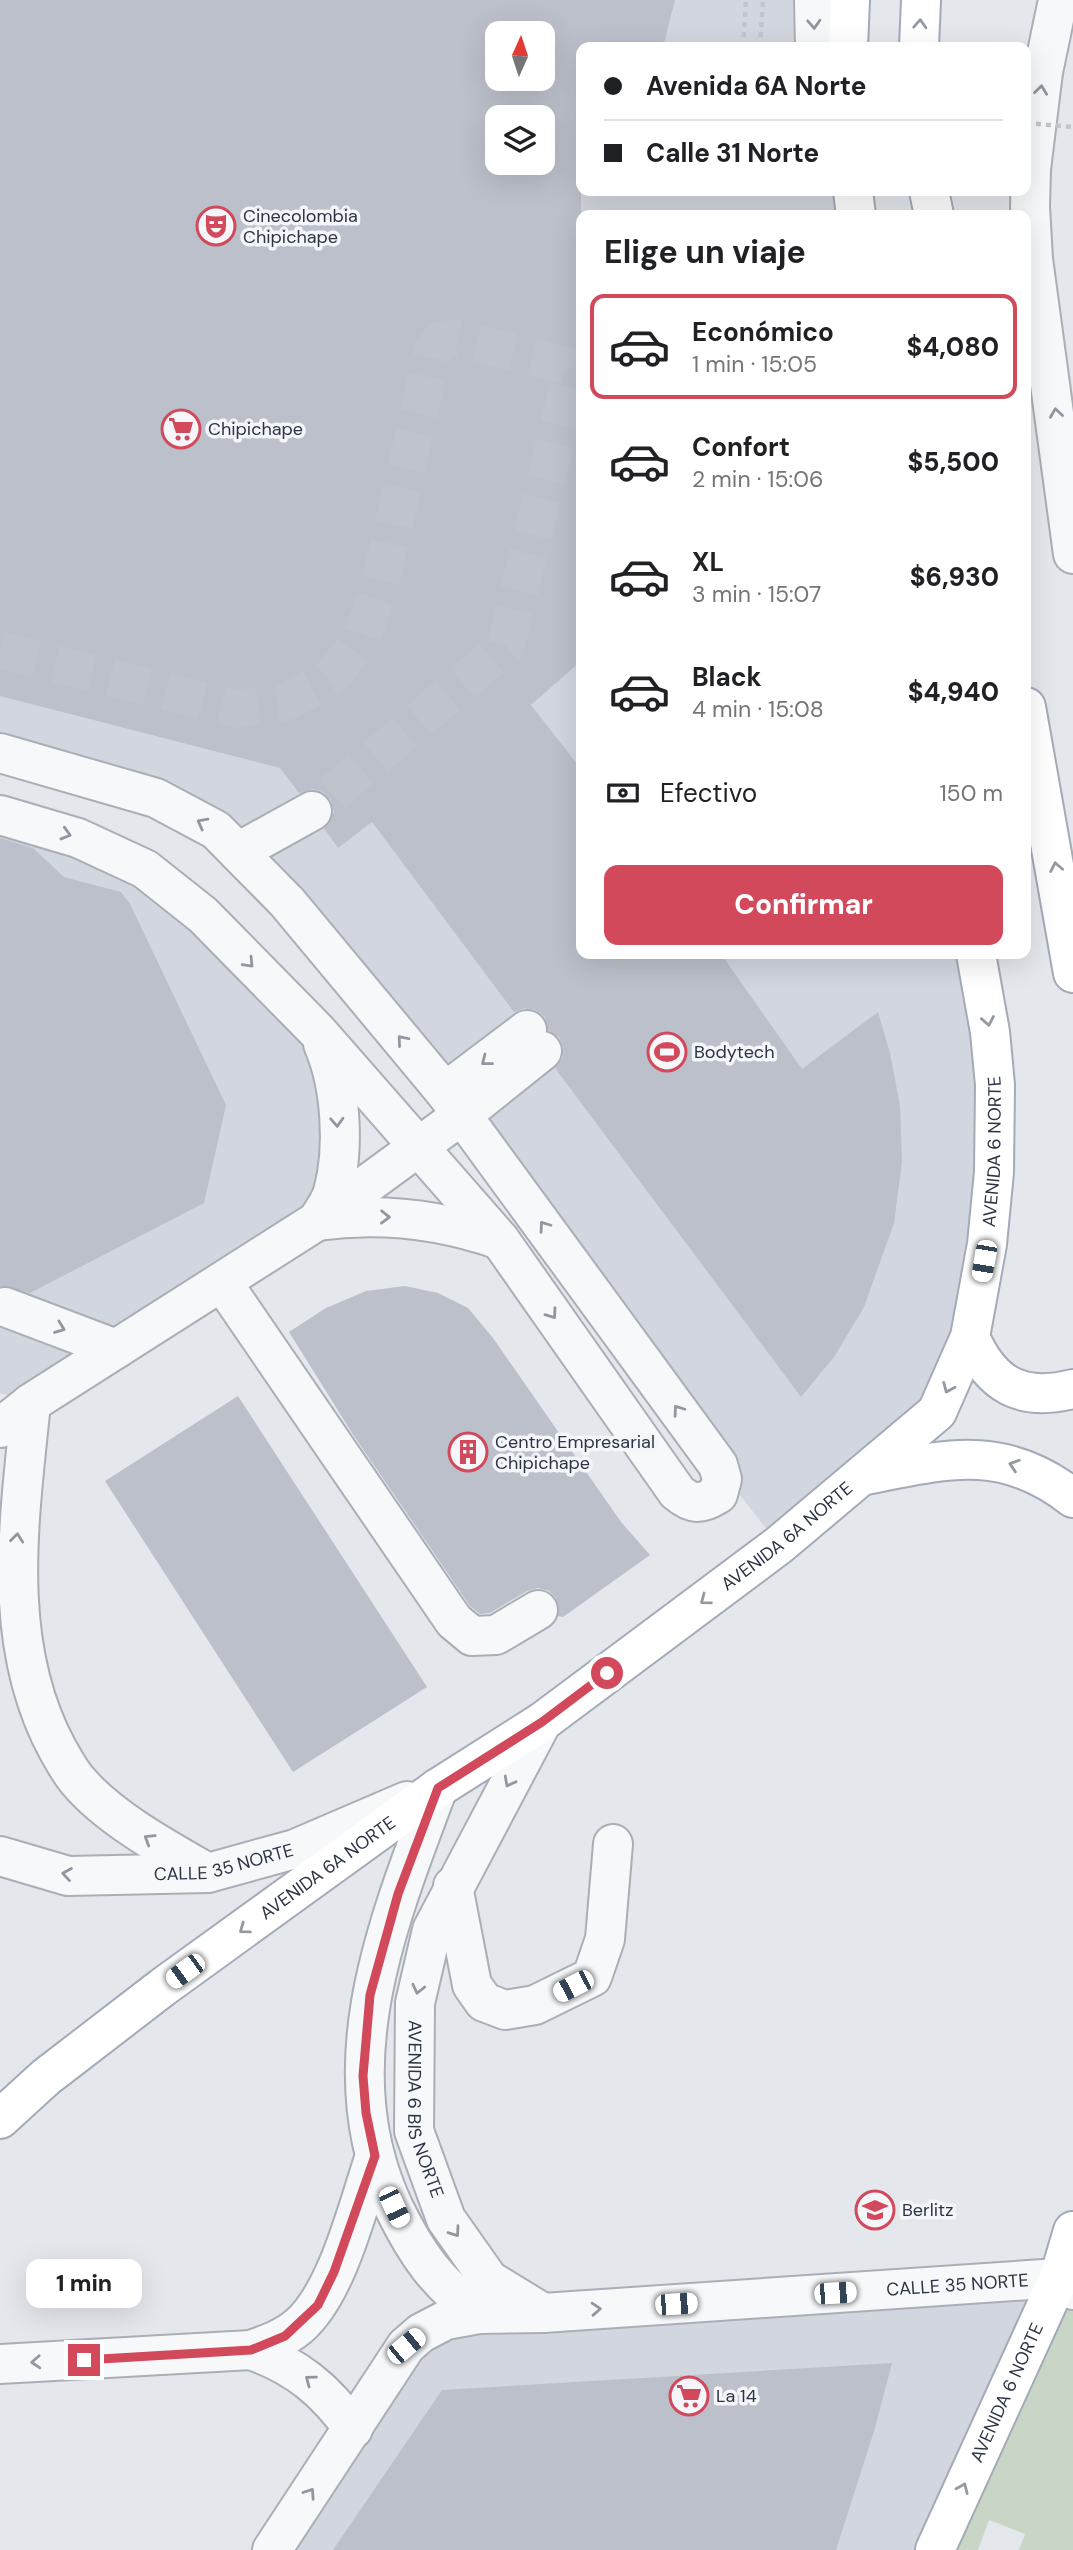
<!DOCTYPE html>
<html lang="es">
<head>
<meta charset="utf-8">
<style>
  :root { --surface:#fff; --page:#f6f6f6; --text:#202124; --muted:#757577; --line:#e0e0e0; --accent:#d1495b }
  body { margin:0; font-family:"DM Sans",sans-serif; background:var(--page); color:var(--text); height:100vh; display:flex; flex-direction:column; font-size:26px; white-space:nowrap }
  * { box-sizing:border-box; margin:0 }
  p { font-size:23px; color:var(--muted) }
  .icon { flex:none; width:38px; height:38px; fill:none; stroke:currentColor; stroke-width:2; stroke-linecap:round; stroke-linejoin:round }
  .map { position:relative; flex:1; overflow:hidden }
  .details { position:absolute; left:576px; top:210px; width:455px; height:749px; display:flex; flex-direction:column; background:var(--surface); border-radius:14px; box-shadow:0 7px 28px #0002 }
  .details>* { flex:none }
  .guide { position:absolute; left:576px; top:42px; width:455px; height:154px; border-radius:14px; box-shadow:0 7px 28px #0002; display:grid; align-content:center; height:154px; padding:0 28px; background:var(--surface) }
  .needle { width:46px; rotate:3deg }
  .tools { position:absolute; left:485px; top:21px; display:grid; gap:14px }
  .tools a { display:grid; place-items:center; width:70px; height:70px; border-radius:14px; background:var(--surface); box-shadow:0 7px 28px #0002; font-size:35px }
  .end { position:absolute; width:32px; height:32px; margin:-16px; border:9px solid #d1495b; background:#fff; box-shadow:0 0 0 4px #fff }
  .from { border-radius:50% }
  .bubble { position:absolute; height:49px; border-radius:14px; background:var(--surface); box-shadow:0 7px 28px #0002; font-size:23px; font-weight:800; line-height:49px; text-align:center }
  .car { position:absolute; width:21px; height:42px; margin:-21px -10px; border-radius:9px; box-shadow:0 0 5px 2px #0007; background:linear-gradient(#fff 24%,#345 0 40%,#fff 0 76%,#345 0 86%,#fff 0) }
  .guide b { display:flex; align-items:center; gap:24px; height:66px; font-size:26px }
  .guide b+b { border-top:2px solid var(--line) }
  .guide i { width:18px; height:18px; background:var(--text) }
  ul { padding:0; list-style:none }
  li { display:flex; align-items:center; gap:21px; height:105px; margin:0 14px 10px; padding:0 14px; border:4px solid transparent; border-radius:14px }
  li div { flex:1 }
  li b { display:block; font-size:26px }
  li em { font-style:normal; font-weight:800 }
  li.current { border-color:var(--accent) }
  li>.icon { width:63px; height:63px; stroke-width:1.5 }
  h2 { padding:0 28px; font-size:32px; line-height:84px }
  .pay { display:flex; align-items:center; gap:18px; height:77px; padding:0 28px; font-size:26px }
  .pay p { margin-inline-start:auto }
  .button { display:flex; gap:14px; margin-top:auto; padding:14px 28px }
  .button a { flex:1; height:80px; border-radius:14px; background:var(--accent); color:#fff; font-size:28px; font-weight:800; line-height:80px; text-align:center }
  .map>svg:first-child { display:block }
</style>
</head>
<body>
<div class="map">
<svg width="1073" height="2550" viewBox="0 0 1073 2550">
  <rect width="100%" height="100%" fill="#e4e7ec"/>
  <path fill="#d2d6de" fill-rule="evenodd" d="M0,0H814L815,47H581V191H853L856,215H581V954H976L997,1115L937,1412L779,1545L238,852L0,753ZM497,33H542V79H497ZM497,117H542V163H497Z
    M0,815L78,838L318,1032L332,1195L31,1403L0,1393Z
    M1059,2278L935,2550H272L421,2333Z"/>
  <path fill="#c9d6c5" d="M1073,2290V2550H1019L1025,2534L989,2520L978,2550H935Z"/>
  <path fill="#bbc0ca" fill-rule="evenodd" d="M0,0H675L663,47H581V661L531,705L581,769V954H721L802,1069L878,1012L890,1053L900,1106L902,1162L894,1223L864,1307L834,1357L801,1397L555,1068L563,1058V1047L559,1037L548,1030L545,1017L535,1010L524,1008L514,1012L372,822L338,848L324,828L334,812L331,800L323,792L313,789L299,793L280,768L0,696ZM497,33H542V79H497ZM497,117H542V163H497Z
    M0,838L33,848L64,877L121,892L130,904L226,1105L204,1203L30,1293L0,1286Z
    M405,1286L438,1293L468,1308L493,1338L621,1522L650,1555L563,1617L558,1616L556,1598L549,1591L538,1588L527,1591L490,1613L480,1614L470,1606L352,1433L289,1332L326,1308L366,1291Z
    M238,1396L427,1687L293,1772L105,1481Z
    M892,2363L875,2428L836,2550H333L442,2390Z"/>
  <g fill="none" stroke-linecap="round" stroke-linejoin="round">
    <path stroke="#bfc3cb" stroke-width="38" stroke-dasharray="38 19" stroke-linecap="butt" d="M0,650L236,709L285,702L330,679L361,640L380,585L433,351L440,341L454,338L565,365L569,385L506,646L312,811"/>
    <defs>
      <g id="minor">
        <path d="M814,0L815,47"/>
        <path d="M1058,0L1043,72L1031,169L1030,207L1033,259L1073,554"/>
        <path d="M0,753L156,798L216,830L287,902L445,1092L718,1465L722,1479L718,1494C701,1505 692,1505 677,1492L500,1240L318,1032L203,915L145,869L78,838L0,815"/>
        <path d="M238,852L312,811"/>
        <path d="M445,1092L527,1030"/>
        <path d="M317,1221C323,1212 330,1202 333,1192C345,1148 341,1085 323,1044"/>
        <path d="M317,1221C381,1212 440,1219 500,1240"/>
        <path d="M222,1282L454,1621L472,1636L496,1635L538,1610"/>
        <path d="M5,1307L116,1349"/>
        <path d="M31,1403C19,1521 0,1644 58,1750C64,1760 70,1772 78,1781C109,1818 166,1849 208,1873"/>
        <path d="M0,1428L31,1403L317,1221L462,1115L542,1051"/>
        <path id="s1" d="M542,1722L432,1930L415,2003L414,2131L446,2219L489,2280L543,2313"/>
        <path d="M438,1788C387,1924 328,2067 394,2208C417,2255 437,2283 479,2314"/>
        <path id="s2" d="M0,1856L68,1876L208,1873L295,1849L407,1801"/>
        <path d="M453,1886L472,1985L484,2002L505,2010L535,2005L592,1977L605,1939L613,1844"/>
        <path d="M251,2350C296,2366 326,2390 353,2429"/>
        <path d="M0,2364L251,2350C268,2344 285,2338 299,2326C338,2292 358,2205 375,2156"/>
        <path id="s3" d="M272,2550L406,2346L421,2333L446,2320L479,2314L543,2313L1059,2278L1073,2290"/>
      </g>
      <g id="major">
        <path d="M848,47L850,0"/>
        <path d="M919,47L921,0"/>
        <path d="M853,191L856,215"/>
        <path d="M929,191L934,215"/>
        <path d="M1026,707L1073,973"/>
        <path d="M970,1337C991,1385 1021,1402 1073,1389"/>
        <path d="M866,1475C946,1459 1003,1443 1073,1498"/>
        <path id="s4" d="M0,2119L46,2077L163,1987L438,1788L542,1722L779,1545L937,1412L970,1337L987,1244L994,1172L995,1085L990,1032L976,954"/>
        <path id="s5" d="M935,2550L1059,2278L1073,2231"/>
      </g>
    </defs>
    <use href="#minor" stroke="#a9aeb7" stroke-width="42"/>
    <use href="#major" stroke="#a3abb8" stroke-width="42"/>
    <path stroke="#c2c5cb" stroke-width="4.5" stroke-dasharray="5 5" stroke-linecap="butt" d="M743,47L746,0
      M760,47L763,0"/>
    <use href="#minor" stroke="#f7f8fa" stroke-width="38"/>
    <use href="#major" stroke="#fff" stroke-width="38"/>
    <path stroke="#c2c5cb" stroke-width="4.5" stroke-dasharray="5 5" stroke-linecap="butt" d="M1026,123L1073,127"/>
  </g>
  <defs><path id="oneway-chevron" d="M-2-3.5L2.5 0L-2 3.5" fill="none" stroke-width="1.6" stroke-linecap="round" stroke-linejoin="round" transform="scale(1.75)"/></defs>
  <g stroke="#9196a0">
    <use href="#oneway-chevron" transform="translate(814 24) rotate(87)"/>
    <use href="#oneway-chevron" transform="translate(1041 90) rotate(-83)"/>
    <use href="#oneway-chevron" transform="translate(1056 413) rotate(-98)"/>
    <use href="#oneway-chevron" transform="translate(202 823) rotate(-152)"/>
    <use href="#oneway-chevron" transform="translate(66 834) rotate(16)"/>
    <use href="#oneway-chevron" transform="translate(249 963) rotate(46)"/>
    <use href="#oneway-chevron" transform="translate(402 1040) rotate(-130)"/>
    <use href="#oneway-chevron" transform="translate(486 1061) rotate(142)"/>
    <use href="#oneway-chevron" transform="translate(337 1122) rotate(87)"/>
    <use href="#oneway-chevron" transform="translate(385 1217) rotate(1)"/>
    <use href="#oneway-chevron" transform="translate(544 1226) rotate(-126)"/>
    <use href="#oneway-chevron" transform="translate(552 1314) rotate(55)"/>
    <use href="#oneway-chevron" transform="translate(60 1328) rotate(21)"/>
    <use href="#oneway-chevron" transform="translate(678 1410) rotate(-126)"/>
    <use href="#oneway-chevron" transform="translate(17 1538) rotate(-84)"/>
    <use href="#oneway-chevron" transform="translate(509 1782) rotate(118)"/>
    <use href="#oneway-chevron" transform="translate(149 1839) rotate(-148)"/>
    <use href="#oneway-chevron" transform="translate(67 1874) rotate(-171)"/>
    <use href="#oneway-chevron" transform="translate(418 1989) rotate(103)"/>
    <use href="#oneway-chevron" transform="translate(455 2232) rotate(55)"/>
    <use href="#oneway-chevron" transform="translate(596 2309) rotate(-4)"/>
    <use href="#oneway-chevron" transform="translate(36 2362) rotate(177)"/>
    <use href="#oneway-chevron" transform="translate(310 2380) rotate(-143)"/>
    <use href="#oneway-chevron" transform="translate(310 2493) rotate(-56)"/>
  </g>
  <g stroke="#959aa2">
    <use href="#oneway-chevron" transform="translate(920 24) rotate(-87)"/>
    <use href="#oneway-chevron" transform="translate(1056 867) rotate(-101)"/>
    <use href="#oneway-chevron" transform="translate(988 1021) rotate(80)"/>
    <use href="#oneway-chevron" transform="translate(948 1388) rotate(113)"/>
    <use href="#oneway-chevron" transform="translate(1014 1465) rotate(-162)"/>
    <use href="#oneway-chevron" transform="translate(705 1600) rotate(143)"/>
    <use href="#oneway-chevron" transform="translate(244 1929) rotate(144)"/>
    <use href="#oneway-chevron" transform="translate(963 2488) rotate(-66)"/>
  </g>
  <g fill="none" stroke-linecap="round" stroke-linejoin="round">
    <path stroke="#d1495b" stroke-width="9" d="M84,2360L251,2350L285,2336L318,2305L334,2272L375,2156L366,2113L363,2076L370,1995L398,1894L438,1788L542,1722L607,1673"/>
  </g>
  <defs>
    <symbol id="theatre-ring" viewBox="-11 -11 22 22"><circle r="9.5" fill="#f4f6f9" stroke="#d1495b" stroke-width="1.5"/><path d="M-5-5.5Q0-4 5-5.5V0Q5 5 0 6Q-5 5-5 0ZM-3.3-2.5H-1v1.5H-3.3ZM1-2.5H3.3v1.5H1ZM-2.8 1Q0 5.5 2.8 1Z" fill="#d1495b"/></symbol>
    <symbol id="supermarket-ring" viewBox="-11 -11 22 22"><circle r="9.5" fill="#f4f6f9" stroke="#d1495b" stroke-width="1.5"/><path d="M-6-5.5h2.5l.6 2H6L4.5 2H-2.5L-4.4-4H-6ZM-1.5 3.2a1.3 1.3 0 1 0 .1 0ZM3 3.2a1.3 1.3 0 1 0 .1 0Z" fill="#d1495b"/></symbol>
    <symbol id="stadium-ring" viewBox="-11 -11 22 22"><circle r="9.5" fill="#f4f6f9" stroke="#d1495b" stroke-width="1.5"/><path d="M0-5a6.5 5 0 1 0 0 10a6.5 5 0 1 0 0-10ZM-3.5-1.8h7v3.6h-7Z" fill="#d1495b"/></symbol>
    <symbol id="building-ring" viewBox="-11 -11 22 22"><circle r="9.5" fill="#f4f6f9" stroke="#d1495b" stroke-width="1.5"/><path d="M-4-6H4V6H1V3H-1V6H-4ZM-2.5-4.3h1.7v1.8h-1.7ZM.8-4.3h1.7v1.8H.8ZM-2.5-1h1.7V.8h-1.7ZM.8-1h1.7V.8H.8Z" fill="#d1495b"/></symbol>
    <symbol id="university-ring" viewBox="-11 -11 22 22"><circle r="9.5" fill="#f4f6f9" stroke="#d1495b" stroke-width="1.5"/><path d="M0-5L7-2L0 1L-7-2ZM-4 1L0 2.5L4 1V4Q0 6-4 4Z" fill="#d1495b"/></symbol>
  </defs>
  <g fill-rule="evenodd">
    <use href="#theatre-ring" x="194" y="204" width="44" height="44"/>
    <use href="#supermarket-ring" x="159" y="407" width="44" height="44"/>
    <use href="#stadium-ring" x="645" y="1030" width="44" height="44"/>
    <use href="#building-ring" x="446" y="1430" width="44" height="44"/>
    <use href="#university-ring" x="853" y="2188" width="44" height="44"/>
    <use href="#supermarket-ring" x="667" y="2374" width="44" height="44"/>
  </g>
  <g text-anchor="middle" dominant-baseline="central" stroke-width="7" stroke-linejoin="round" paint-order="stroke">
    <g font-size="18" fill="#2b3445" stroke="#f4f6f9" text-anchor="start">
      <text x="243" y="216">Cinecolombia<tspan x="243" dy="21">Chipichape</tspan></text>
      <text x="208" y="429">Chipichape</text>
      <text x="694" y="1052">Bodytech</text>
      <text x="495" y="1442">Centro Empresarial<tspan x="495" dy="21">Chipichape</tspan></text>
      <text x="902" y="2210">Berlitz</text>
      <text x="716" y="2396">La 14</text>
    </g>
    <g font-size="18" fill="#2b3445" stroke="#f4f6f9">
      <text stroke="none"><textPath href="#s4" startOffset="1444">AVENIDA 6 NORTE</textPath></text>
      <text stroke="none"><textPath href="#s4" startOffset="980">AVENIDA 6A NORTE</textPath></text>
      <text stroke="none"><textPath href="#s2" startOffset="228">CALLE 35 NORTE</textPath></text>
      <text stroke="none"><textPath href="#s4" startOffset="413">AVENIDA 6A NORTE</textPath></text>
      <text stroke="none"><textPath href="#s1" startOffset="418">AVENIDA 6 BIS NORTE</textPath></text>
      <text stroke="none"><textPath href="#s3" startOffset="805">CALLE 35 NORTE</textPath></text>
      <text stroke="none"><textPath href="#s5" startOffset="173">AVENIDA 6 NORTE</textPath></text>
    </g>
  </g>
</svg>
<div class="tools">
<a><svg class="needle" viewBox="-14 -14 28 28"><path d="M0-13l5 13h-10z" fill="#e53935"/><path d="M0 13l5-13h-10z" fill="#757577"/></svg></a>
<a><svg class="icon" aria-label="layers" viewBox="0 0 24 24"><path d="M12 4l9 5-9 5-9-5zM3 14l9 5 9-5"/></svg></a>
</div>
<i class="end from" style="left:607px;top:1673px"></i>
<i class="end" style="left:84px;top:2360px"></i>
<div class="bubble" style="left:26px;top:2259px;width:116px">1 min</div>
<i class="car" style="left:984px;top:1261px;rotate:190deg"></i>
<i class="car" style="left:185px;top:1971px;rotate:234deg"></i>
<i class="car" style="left:573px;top:1986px;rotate:243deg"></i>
<i class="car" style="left:394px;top:2207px;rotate:155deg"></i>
<i class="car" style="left:835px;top:2293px;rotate:86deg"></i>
<i class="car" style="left:676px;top:2304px;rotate:86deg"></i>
<i class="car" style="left:406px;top:2346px;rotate:50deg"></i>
<div class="guide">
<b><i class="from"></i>Avenida 6A Norte</b>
<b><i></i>Calle 31 Norte</b>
</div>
<section class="details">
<h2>Elige un viaje</h2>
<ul>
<li class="current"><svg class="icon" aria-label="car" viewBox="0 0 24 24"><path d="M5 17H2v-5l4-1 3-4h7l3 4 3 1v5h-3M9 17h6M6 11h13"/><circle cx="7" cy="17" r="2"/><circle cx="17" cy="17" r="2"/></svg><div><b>Económico</b><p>1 min · 15:05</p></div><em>$4,080</em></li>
<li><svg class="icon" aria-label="car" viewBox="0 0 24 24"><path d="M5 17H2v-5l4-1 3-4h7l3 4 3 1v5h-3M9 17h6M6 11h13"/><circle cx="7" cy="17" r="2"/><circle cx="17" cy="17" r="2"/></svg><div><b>Confort</b><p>2 min · 15:06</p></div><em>$5,500</em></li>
<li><svg class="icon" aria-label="car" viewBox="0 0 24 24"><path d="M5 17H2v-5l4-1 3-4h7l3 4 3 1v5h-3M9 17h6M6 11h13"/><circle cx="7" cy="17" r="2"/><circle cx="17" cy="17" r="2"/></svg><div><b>XL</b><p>3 min · 15:07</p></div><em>$6,930</em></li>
<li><svg class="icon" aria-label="car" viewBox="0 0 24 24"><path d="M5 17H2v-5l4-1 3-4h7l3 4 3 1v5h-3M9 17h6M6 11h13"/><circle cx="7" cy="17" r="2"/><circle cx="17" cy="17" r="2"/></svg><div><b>Black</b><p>4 min · 15:08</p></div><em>$4,940</em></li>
</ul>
<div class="pay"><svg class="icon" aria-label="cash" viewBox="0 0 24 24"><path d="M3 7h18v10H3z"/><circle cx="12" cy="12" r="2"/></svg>Efectivo<p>150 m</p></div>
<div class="button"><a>Confirmar</a></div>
</section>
</div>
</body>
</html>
